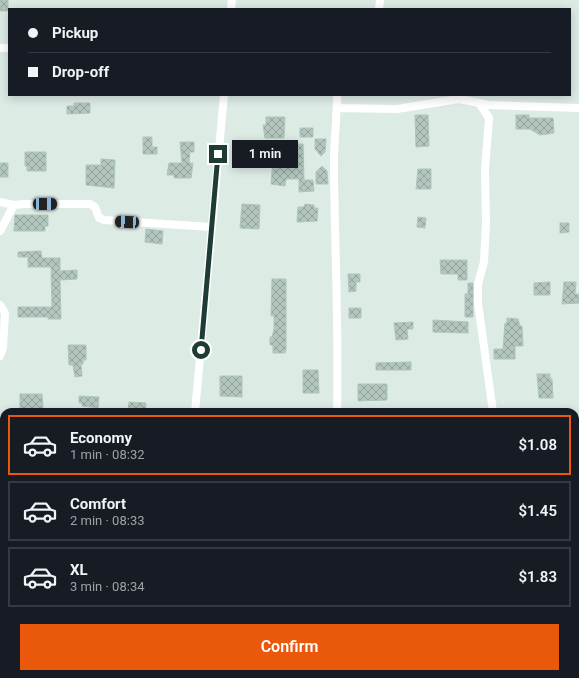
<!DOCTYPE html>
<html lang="en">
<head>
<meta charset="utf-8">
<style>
  :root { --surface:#171b24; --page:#20242c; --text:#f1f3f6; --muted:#9ea1a6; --line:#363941; --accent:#ea580c }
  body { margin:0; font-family:Roboto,sans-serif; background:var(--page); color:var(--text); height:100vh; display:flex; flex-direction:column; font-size:15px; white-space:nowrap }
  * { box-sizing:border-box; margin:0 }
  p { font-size:13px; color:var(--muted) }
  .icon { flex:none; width:22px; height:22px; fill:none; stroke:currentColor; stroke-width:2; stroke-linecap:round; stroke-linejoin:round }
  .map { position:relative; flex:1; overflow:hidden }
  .side { position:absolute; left:0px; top:408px; width:579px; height:270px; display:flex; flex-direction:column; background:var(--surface); border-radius:12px 12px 0 0; box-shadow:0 2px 10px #0003 }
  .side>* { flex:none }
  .guide { position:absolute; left:8px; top:8px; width:563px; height:88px; border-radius:0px; box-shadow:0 2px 10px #0003; display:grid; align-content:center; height:88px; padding:0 20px; background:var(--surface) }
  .end { position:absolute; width:18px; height:18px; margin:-9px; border:5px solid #1d3c34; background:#fff; box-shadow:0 0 0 2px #fff }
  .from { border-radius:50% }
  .bubble { position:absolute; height:28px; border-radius:0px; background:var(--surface); box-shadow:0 2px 10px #0003; font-size:13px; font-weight:600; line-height:28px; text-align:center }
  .car { position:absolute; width:12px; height:24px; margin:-12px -6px; border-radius:5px; box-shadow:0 0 3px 1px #0007; background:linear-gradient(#222 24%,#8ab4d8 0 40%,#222 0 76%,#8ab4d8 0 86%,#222 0) }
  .guide b { display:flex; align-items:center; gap:14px; height:38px; font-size:15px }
  .guide b+b { border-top:1px solid var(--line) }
  .guide i { width:10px; height:10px; background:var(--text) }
  ul { padding:7px 0 0; list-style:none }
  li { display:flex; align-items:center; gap:12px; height:60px; margin:0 8px 6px; padding:0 12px; border:2px solid var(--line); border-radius:0px }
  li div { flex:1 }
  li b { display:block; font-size:15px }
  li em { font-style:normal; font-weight:600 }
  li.selected { border-color:var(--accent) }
  li>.icon { width:36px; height:36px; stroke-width:1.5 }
  .button { display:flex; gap:8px; margin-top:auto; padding:8px 20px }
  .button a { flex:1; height:46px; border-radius:0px; background:var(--accent); color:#fff; font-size:16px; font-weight:600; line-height:46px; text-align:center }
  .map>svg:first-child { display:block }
</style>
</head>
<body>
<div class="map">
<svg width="579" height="678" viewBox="0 0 579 678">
  <defs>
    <pattern id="building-cross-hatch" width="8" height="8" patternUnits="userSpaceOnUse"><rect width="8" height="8" fill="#b2c6be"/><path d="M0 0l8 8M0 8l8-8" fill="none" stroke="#90a29b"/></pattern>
  </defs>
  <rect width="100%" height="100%" fill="#ddebe5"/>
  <path fill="url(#building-cross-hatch)" stroke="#afc5bc" d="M0,0H8V11H0Z
    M74,103H90V113L67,114V106H74Z
    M415,115H428L429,146L416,147Z
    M516,115H529V118H553L554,133L540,135L530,129H516Z
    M266,117H285L284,138H265L263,125H266Z
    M300,128H313V137H300Z
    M143,137H152V147H157V154H143Z
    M315,139H326L325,152L321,156L315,149Z
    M180,142H194V152H190L189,163H193L191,178H174V175H167L169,163H182Z
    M292,144H303L304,180H313L314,191L299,192V179H286L285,186L271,184L273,159L292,162Z
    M25,152H46V171H27V166H25Z
    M101,159L115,160L114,188L86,185V165H101Z
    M0,163H8V177H0Z
    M322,166L327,171L328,184H316V172Z
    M418,169H431V189H416Z
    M242,204L260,205L259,229L240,228Z
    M305,204L314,205V208H318L317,221L297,222L298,207H304Z
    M15,215H48V226H45V231H14Z
    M418,217L426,218L425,228L417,227Z
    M560,223H569V232L560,233Z
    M146,229L163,231L162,244L145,242Z
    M41,251L42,258H60V271L77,270V279L60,280L61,319H48V317H18V307H52L51,267H28V257H18V252Z
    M440,260H467V280H458V274H441Z
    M348,274H360V282H356V291L349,292Z
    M272,279H286V350L285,353H273V345H270V337H272L274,329V316H271Z
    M550,282V295H534V283Z
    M564,282H576L575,294H579V303L562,304Z
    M468,283H473V317H465V294H468Z
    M349,308H361V318H349Z
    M507,318L518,319L520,326H522L523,346H515V359H494V349H503L505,323H507Z
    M433,320L468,322V333L433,332Z
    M413,322V329H407L408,339L396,340L394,323Z
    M68,345H86V360H83V364H81L82,376L75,377L73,365H69Z
    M411,362V370H376V363Z
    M303,370H318L319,393H303Z
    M537,374H550V379H552L553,398H539Z
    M220,376H242V397L220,396Z
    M358,384H387V400L358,401Z
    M20,394H42L43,409H20Z
    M79,396L99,397L98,408L82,406V403H79Z
    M129,402L146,403L145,412H128Z"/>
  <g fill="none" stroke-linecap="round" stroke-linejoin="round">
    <path stroke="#79b2a1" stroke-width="1.5" stroke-dasharray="2 3" stroke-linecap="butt" d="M338,674L345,678"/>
    <path stroke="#fff" stroke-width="8" d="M231,9L232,0
      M379,9L380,0
      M0,48H9
      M337,95C337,122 333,148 334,174C335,254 339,333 337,412
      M479,103L489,118L485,170L486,222L484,262L478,284V303L493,412
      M337,108L397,109L459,99L489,105L579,108
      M0,202L14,205L24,204H90L95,207L99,218L104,220L211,227
      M0,231L14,205
      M0,305L5,313L3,348L0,356
      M195,412L224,95
      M575,476H579
      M0,483H4
      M575,635H579
      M0,655H4"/>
  </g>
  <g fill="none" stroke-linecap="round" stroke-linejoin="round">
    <path stroke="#1d3c34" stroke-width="5" d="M201,350L218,154"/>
  </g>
</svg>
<i class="end from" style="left:201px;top:350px"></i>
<i class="end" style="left:218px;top:154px"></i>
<div class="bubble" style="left:232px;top:140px;width:66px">1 min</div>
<i class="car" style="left:45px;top:204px;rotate:90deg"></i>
<i class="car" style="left:127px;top:222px;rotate:273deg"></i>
<div class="guide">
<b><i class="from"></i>Pickup</b>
<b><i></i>Drop-off</b>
</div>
<section class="side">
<ul>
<li class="selected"><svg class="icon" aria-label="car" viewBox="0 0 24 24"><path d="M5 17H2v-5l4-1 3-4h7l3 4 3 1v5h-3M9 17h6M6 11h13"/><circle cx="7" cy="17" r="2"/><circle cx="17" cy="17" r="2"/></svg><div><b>Economy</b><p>1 min · 08:32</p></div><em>$1.08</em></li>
<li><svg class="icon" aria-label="car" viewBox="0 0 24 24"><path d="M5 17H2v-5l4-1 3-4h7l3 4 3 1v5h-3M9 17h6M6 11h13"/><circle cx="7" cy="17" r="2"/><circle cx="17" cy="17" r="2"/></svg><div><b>Comfort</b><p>2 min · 08:33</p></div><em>$1.45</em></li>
<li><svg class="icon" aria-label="car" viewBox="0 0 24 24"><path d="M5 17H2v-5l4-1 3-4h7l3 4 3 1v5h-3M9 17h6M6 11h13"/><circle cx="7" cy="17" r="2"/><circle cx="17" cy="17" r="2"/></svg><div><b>XL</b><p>3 min · 08:34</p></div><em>$1.83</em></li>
</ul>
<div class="button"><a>Confirm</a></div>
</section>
</div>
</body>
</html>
